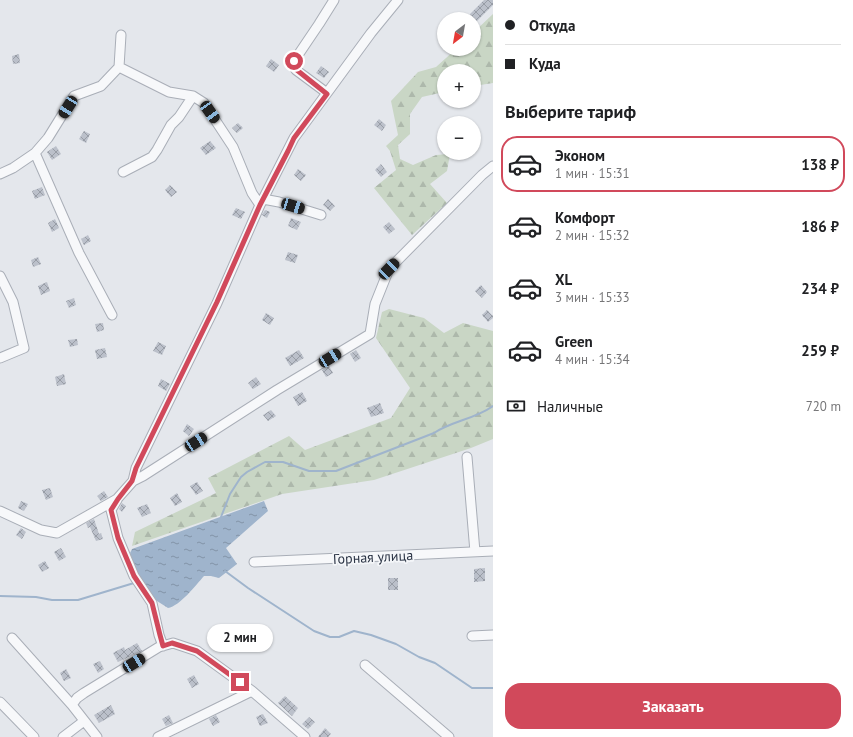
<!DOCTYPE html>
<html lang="ru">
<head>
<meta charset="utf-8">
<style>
  :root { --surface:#fff; --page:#f6f6f6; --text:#202124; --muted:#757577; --line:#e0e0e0; --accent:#d1495b }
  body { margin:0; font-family:"PT Sans",sans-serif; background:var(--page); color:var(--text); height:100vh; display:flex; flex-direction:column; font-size:15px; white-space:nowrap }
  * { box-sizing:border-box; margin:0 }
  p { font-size:13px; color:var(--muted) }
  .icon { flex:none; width:22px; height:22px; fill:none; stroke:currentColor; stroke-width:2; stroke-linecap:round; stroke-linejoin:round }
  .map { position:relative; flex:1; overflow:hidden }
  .drawer { display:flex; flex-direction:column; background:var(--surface); width:360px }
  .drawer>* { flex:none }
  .top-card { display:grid; align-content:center; height:88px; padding:0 12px; background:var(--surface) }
  .needle { width:26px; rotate:211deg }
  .buttons { position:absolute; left:437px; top:12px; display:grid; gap:8px }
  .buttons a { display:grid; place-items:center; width:44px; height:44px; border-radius:50%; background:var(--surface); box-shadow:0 1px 3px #0004; font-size:20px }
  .end { position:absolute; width:18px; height:18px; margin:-9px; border:5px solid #d1495b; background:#fff; box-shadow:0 0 0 2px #fff }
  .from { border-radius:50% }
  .bubble { position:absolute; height:28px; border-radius:14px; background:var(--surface); box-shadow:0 1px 3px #0004; font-size:13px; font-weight:700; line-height:28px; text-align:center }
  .car { position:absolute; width:12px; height:24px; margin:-12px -6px; border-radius:5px; box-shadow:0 0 3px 1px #0007; background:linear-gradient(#222 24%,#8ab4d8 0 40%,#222 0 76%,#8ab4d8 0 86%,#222 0) }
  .top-card b { display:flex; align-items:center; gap:14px; height:38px; font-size:15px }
  .top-card b+b { border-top:1px solid var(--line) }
  .top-card i { width:10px; height:10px; background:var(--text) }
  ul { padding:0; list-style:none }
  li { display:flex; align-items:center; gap:12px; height:56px; margin:0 8px 6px; padding:0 4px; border:2px solid transparent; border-radius:16px }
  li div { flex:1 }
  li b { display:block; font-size:15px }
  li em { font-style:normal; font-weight:700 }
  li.on { border-color:var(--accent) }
  li>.icon { width:36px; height:36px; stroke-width:1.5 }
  h2 { padding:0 12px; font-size:18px; line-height:48px }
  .pay { display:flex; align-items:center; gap:10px; height:44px; padding:0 12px; font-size:15px }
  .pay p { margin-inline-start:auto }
  .cta { display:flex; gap:8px; margin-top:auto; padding:8px 12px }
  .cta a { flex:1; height:46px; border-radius:16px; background:var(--accent); color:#fff; font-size:16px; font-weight:700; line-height:46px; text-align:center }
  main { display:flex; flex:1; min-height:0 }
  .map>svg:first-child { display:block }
</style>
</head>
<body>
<main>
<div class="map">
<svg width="493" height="737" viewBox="0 0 493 737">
  <defs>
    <pattern id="forest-firs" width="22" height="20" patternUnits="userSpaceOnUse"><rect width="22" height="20" fill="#c9d6c5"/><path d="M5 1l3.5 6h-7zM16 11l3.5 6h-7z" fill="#adb8ab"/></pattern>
    <pattern id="water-ripples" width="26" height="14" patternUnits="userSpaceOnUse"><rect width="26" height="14" fill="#9fb4cc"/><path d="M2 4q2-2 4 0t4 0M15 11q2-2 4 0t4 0" fill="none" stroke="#8293a7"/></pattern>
    <pattern id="building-cross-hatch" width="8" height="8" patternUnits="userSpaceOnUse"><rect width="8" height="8" fill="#bbc0ca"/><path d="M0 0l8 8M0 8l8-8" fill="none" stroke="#989da6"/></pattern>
  </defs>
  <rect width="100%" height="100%" fill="#e4e7ec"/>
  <path fill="url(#forest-firs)" d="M493,14V83L474,86V71H444V92L422,97L410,114V134L398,145L400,159L413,165L436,155L450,154L447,171L430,184L447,203L412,235L374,188L396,170L390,151L386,146L398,135L391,101L418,72L436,67L456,49H474V32Z
    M389,309L424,318L444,333L463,323L493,331V439L471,448L374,480L282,494L132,546L135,532L216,493L208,478L289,436L305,450L391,418L410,388L376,338L382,312Z"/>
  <path fill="url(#water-ripples)" d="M264,501L268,511L226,548L237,564L219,578L211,576H204C196,585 180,606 168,608L157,601L140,580L130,553L132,549Z"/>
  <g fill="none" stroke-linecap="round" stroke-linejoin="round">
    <path stroke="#9fb4cc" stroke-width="2" d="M221,517L230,494L241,477L247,472L265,462H283L309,471H336L434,433C452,421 475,419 493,406
      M225,571L248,588L314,631L330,637H339L354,631L371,635L396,644L419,657L435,663L472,688H493
      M0,596L36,597L52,600H78L134,583"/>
  </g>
  <path fill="url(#building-cross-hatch)" d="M484,0H493V5L477,21L470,14Z
    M19,54L20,63L13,64L12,56Z
    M271,59L279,65L274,72L266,66Z
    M321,66L329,72L324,78L316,73Z
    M379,119L386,125L382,131L374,125Z
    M238,123L243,128L237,133L232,128Z
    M84,131L90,134L86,143L79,139Z
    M444,136V151L438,140Z
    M210,141L216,148L206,155L200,148Z
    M56,146L61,154L52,160L47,152Z
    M381,164L387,172L381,177L375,170Z
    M298,169L306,175L301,181L294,175Z
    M170,185L177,192L171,197L165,190Z
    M42,187L45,195L35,199L32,191Z
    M328,199L335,206L330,211L323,205Z
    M236,208L245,212L241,219L232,215Z
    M265,210L270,212L267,218L262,215Z
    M291,218L301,222L297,230L288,226Z
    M55,219L59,228L52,232L48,223Z
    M389,222L395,229L389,234L383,227Z
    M88,235L91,241L84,245L81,239Z
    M288,252L298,255L295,263L285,260Z
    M38,257L41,264L33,267L31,260Z
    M47,282L50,291L41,295L38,286Z
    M481,285L487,292L482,298L475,291Z
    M74,298L76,305L69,308L66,301Z
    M487,310L493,316V318L488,322L482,315Z
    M266,313L274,318L270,325L262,320Z
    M103,323L104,330L97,332L95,324Z
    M77,339L78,345L70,347L68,340Z
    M158,342L166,346L162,355L153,351Z
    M105,348L107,357L97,359L95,350Z
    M299,350L304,358L290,366L285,358Z
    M356,350L361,358L355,362L350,354Z
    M329,366L333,373L326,377L322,370Z
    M64,374L66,384L57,386L55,377Z
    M256,377L261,384L253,389L248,383Z
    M161,379L170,384L166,391L158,386Z
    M302,392L307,401L298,406L293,397Z
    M380,403L384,413L371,417L367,408Z
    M271,410L276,416L268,421L263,415Z
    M187,424L194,429L189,436L183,431Z
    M197,482L203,491L196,495L190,486Z
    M50,488L53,497L46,500L42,490Z
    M104,491L108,497L101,501L97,496Z
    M177,493L182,502L175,506L170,498Z
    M21,501L28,504L24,511L18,508Z
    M122,503L126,506L122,512L119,509Z
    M147,504L151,513L142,517L137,508Z
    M94,519L99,534L101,533L103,539L96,541L90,527L88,528L86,523Z
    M21,528L26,532L22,539L16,535Z
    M61,548L66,557L59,561L54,552Z
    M45,561L49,568L42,572L38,565Z
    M485,568V581L474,582V569Z
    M388,578H398V590H388Z
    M137,643L142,651L118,662L113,653L124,647L125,650Z
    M100,661L104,669L98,673L93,664Z
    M66,669L71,678L64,681L60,673Z
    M194,675L199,684L192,688L187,679Z
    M285,696L298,708L292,716L278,703Z
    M111,705L115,714L99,723L94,715Z
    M263,714L268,723L260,726L256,717Z
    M169,715L173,723L166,726L162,719Z
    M216,715L220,722L213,726L209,719Z
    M309,717L315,722L308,729L302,724Z
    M325,728L331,734L328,737H318Z"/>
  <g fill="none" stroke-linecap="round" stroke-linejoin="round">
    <defs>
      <path id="minor" d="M119,67L169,92L193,96L204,103L233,147L252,193L260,205
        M327,93L296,70L292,64L319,24L334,0
        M35,153L79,253L112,315
        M123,172L152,157L157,150L171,125L179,117L193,96
        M0,174L13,168L35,153L48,138L74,96L101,86L119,67L121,35
        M263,199L279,202L321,215
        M0,276L13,302L24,348L0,358
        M467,457L475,552
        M133,481L136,468L217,303L260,205L294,138L371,33L398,0
        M117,500L111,510L118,538L134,576L152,603L159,635L163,646
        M0,511L41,530L57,533L117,499L133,481L143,476L277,390L370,334L375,304L389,269L482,175L493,166
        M254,562L493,551
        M472,636L493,635
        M12,638L72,705L97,737
        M365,665L449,737
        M0,702L34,737
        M72,705L77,698L84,693L159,647L173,643L197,651L252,691L305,737
        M63,737L84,721
        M158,737L252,691"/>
    </defs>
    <use href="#minor" stroke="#a9aeb7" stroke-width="11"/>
    <use href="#minor" stroke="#f7f8fa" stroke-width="9"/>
  </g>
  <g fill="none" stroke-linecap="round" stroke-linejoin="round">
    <path stroke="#d1495b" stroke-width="5" d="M240,682L197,651L172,643L163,646L160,635L152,603L134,576L118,538L111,510L118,499L132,481L136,468L217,302L260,205L288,151L294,138L327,94L293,67L292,64L294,61"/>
  </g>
  <g text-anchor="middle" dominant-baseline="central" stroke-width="3.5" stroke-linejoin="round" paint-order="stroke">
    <g font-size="14" fill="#2b3445" stroke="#f4f6f9">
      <text transform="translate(373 557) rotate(-3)">Горная улица</text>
    </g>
  </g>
</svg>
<div class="buttons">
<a><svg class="needle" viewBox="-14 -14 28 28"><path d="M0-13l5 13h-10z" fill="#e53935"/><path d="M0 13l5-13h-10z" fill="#757577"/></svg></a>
<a>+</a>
<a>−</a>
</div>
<i class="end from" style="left:294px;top:61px"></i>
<i class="end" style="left:240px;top:682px"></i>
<div class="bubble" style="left:207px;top:624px;width:66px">2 мин</div>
<i class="car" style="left:68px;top:107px;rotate:212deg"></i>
<i class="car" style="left:210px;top:112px;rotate:145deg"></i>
<i class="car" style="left:293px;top:206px;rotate:107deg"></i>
<i class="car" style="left:389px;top:269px;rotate:44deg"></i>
<i class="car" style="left:330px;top:358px;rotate:59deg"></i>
<i class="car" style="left:196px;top:442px;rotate:57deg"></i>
<i class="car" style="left:134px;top:663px;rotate:59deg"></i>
</div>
<section class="drawer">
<div class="top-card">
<b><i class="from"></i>Откуда</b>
<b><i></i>Куда</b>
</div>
<h2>Выберите тариф</h2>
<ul>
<li class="on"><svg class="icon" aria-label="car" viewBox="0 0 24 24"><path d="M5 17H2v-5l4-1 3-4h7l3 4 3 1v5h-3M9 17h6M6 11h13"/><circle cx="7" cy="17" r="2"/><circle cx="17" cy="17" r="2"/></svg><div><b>Эконом</b><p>1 мин · 15:31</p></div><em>138 ₽</em></li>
<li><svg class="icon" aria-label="car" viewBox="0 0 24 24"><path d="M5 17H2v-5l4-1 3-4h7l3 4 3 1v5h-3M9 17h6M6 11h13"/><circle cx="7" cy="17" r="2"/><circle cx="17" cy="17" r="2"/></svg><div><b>Комфорт</b><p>2 мин · 15:32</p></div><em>186 ₽</em></li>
<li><svg class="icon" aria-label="car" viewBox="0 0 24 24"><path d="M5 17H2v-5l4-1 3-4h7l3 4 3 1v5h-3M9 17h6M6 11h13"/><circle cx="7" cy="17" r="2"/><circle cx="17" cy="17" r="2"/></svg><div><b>XL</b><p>3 мин · 15:33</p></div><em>234 ₽</em></li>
<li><svg class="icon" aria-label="car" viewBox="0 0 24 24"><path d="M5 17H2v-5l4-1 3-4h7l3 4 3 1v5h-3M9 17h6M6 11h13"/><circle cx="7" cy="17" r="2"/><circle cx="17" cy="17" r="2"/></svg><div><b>Green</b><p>4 мин · 15:34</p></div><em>259 ₽</em></li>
</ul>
<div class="pay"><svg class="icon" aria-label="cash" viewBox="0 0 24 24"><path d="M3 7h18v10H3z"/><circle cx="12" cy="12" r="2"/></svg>Наличные<p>720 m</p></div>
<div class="cta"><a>Заказать</a></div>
</section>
</main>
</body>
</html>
